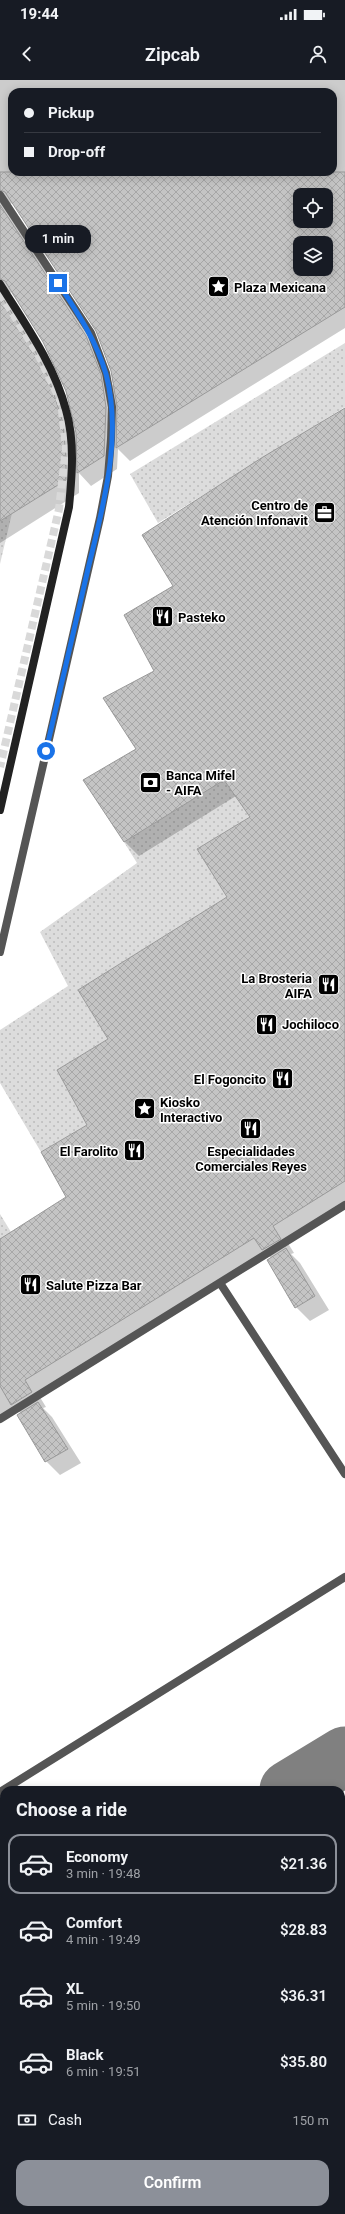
<!DOCTYPE html>
<html lang="en">
<head>
<meta charset="utf-8">
<style>
  :root { --surface:#171b24; --page:#242831; --text:#f1f3f6; --muted:#9ea1a6; --line:#363941; --accent:#8c9099 }
  body { margin:0; font-family:Roboto,sans-serif; background:var(--page); color:var(--text); height:100vh; display:flex; flex-direction:column; font-size:15px; white-space:nowrap }
  * { box-sizing:border-box; margin:0 }
  p { font-size:13px; color:var(--muted) }
  .icon { flex:none; width:22px; height:22px; fill:none; stroke:currentColor; stroke-width:2; stroke-linecap:round; stroke-linejoin:round }
  .map { position:relative; flex:1; overflow:hidden }
  .panel { position:absolute; left:0px; top:1706px; width:345px; height:428px; display:flex; flex-direction:column; background:var(--surface); border-radius:12px 12px 0 0; box-shadow:0 2px 10px #0003 }
  .panel>* { flex:none }
  .top-card { position:absolute; left:8px; top:8px; width:329px; height:88px; border-radius:12px; box-shadow:0 2px 10px #0003; display:grid; align-content:center; height:88px; padding:0 16px; background:var(--surface) }
  .fabs { position:absolute; left:293px; top:108px; display:grid; gap:8px }
  .fabs a { display:grid; place-items:center; width:40px; height:40px; border-radius:8px; background:var(--surface); box-shadow:0 2px 10px #0003; font-size:20px }
  .end { position:absolute; width:18px; height:18px; margin:-9px; border:5px solid #1a73e8; background:#fff; box-shadow:0 0 0 2px #fff }
  .from { border-radius:50% }
  .bubble { position:absolute; height:28px; border-radius:12px; background:var(--surface); box-shadow:0 2px 10px #0003; font-size:13px; font-weight:600; line-height:28px; text-align:center }
  .top-card b { display:flex; align-items:center; gap:14px; height:38px; font-size:15px }
  .top-card b+b { border-top:1px solid var(--line) }
  .top-card i { width:10px; height:10px; background:var(--text) }
  ul { padding:0; list-style:none }
  li { display:flex; align-items:center; gap:12px; height:60px; margin:0 8px 6px; padding:0 8px; border:2px solid transparent; border-radius:12px }
  li div { flex:1 }
  li b { display:block; font-size:15px }
  li em { font-style:normal; font-weight:600 }
  li.selected { border-color:var(--accent) }
  li>.icon { width:36px; height:36px; stroke-width:1.5 }
  h2 { padding:0 16px; font-size:18px; line-height:48px }
  .pay { display:flex; align-items:center; gap:10px; height:44px; padding:0 16px; font-size:15px }
  .pay p { margin-inline-start:auto }
  .action { display:flex; gap:8px; margin-top:auto; padding:8px 16px }
  .action a { flex:1; height:46px; border-radius:12px; background:var(--accent); color:#fff; font-size:16px; font-weight:600; line-height:46px; text-align:center }
  .status { display:flex; justify-content:space-between; align-items:center; height:28px; padding:0 20px; background:var(--surface); direction:ltr }
  .status svg { height:11px; fill:currentColor }
  header { display:flex; justify-content:space-between; align-items:center; height:52px; padding:0 16px; background:var(--surface); font-size:18px; font-weight:600 }
  .map>svg:first-child { display:block }
</style>
</head>
<body>
<div class="status"><b>19:44</b><svg viewBox="0 0 49 12"><path d="M0 12V9h3v3zM5 12V6h3v6zM10 12V3h3v9zM15 12V0h3v12zM26 1h20v11H26zM47 4h2v5h-2z"/></svg></div>
<header><svg class="icon" aria-label="back" viewBox="0 0 24 24"><path d="M15 5l-7 7 7 7"/></svg>Zipcab<svg class="icon" aria-label="person" viewBox="0 0 24 24"><circle cx="12" cy="8" r="4"/><path d="M4 21q1-7 8-7t8 7"/></svg></header>
<div class="map">
<svg width="345" height="2134" viewBox="0 0 345 2134">
  <defs>
    <pattern id="green-dots" width="8" height="8" patternUnits="userSpaceOnUse"><rect width="8" height="8" fill="#dcdcdc"/><path d="M2 2h.1M6 6h.1" fill="none" stroke="#bbb" stroke-width="1.8" stroke-linecap="round"/></pattern>
    <pattern id="building-cross-hatch" width="8" height="8" patternUnits="userSpaceOnUse"><rect width="8" height="8" fill="#c4c4c4"/><path d="M0 0l8 8M0 8l8-8" fill="none" stroke="#a7a7a7"/></pattern>
  </defs>
  <rect width="100%" height="100%" fill="#fff"/>
  <path fill="url(#green-dots)" d="M345,263V327L158,443L130,394Z
    M12,433L0,484V441Z
    M224,700L250,737L197,769L227,817L78,910L108,959L57,990L87,1045L41,1072L0,1003V950L68,906L40,852L137,783L124,762Z
    M0,1134L11,1152L0,1159Z
    M4,1969V2091L0,2094V1971Z
    M341,2108H345V2134H239L248,2130H341Z"/>
  <path fill="#0003" fill-rule="evenodd" d="M0,0H345V248L130,381L118,369L117,389L91,406L79,393V413L0,463ZM12,12H333V92H12ZM300,115H326V141H300ZM13,123L97,251L112,291L115,311L99,270L10,124ZM300,163H326V189H300ZM11,212L43,261L60,294L75,341L77,359L69,329L46,282L8,216Z
    M345,328V1124L286,1160L294,1173L291,1174L300,1183L329,1230L310,1241L296,1227L271,1178L266,1173L38,1314L46,1327L43,1328L52,1337L81,1383L60,1395L46,1381L21,1334L16,1328L0,1338V1159L68,1117L89,1045L109,959L228,817L251,737L236,716L139,776L125,762L84,701L137,669L175,507L263,378Z"/>
  <g fill="none" stroke-linecap="round" stroke-linejoin="round">
    <path stroke="#808080" stroke-width="59" d="M289,1710L345,1676
      M0,1889L4,1887
      M341,1906L345,1913
      M341,1963L345,1960
      M65,2134L71,2130"/>
  </g>
  <path fill="url(#building-cross-hatch)" stroke="#999" fill-rule="evenodd" d="M0,92H345V227L116,368L117,326L111,291L96,251L5,112L0,110ZM300,115H326V141H300ZM300,163H326V189H300Z
    M0,125L86,256L101,294L106,327L104,376L77,393L76,353L66,311L43,262L5,201L0,199Z
    M0,214L33,267L49,299L63,343L66,378V400L0,441Z
    M345,328V1101L273,1146L281,1159L262,1170L254,1158L25,1300L32,1312L11,1325L0,1306V1159L66,1117L41,1072L87,1045L57,990L108,959L78,910L227,817L197,769L250,737L224,700L124,762L83,700L136,669L103,618L154,591L124,535L173,506L142,455L263,377Z
    M286,1168L315,1216L295,1228L267,1180Z
    M38,1322L68,1369L45,1382L17,1335Z"/>
  <g fill="none" stroke-linecap="round" stroke-linejoin="round">
    <path stroke="#d9d9d9" stroke-width="8" stroke-dasharray="8 4" stroke-linecap="butt" d="M0,213L38,274L61,322L66,368L59,429L0,687"/>
    <path stroke="#555" stroke-width="8" d="M220,1203L345,1394
      M0,1339L345,1125
      M0,1712L345,1497"/>
    <path stroke="#555" stroke-width="8" d="M0,115L91,253L106,293L112,327L111,359L108,396L100,438L0,872"/>
    <path stroke="#222" stroke-width="8" d="M0,204C25,244 54,284 66,330C75,361 72,395 69,427L0,730"/>
  </g>
  <g fill="none" stroke-linecap="round" stroke-linejoin="round">
    <path stroke="#1a73e8" stroke-width="5" d="M46,671C59,615 72,559 85,502C100,436 124,362 106,294C96,260 77,232 58,203"/>
  </g>
  <defs>
    <symbol id="sight-square" viewBox="-11 -11 22 22"><rect x="-9" y="-9" width="18" height="18" rx="4" fill="#000" stroke="#fff"/><path d="M0-6L1.8-2.2L6-1.7L2.9 1.2L3.7 5.4L0 3.3L-3.7 5.4L-2.9 1.2L-6-1.7L-1.8-2.2Z" fill="#fff"/></symbol>
    <symbol id="office-square" viewBox="-11 -11 22 22"><rect x="-9" y="-9" width="18" height="18" rx="4" fill="#000" stroke="#fff"/><path d="M-6-3h4V-5.5h4V-3h4V5H-6ZM-1-4.5V-3h2v-1.5ZM-6 0V1H6V0Z" fill="#fff"/></symbol>
    <symbol id="restaurant-square" viewBox="-11 -11 22 22"><rect x="-9" y="-9" width="18" height="18" rx="4" fill="#000" stroke="#fff"/><path d="M-5-6h1v4h1v-4h1v4h1v-4h1v5L-1.5 .5V6h-2V.5L-5-1ZM5-6V6H3V1.5H1.5Q1.5-4 5-6Z" fill="#fff"/></symbol>
    <symbol id="bank-square" viewBox="-11 -11 22 22"><rect x="-9" y="-9" width="18" height="18" rx="4" fill="#000" stroke="#fff"/><path d="M-6-4H6V4H-6ZM0-2.3a2.3 2.3 0 1 0 0 4.6a2.3 2.3 0 1 0 0-4.6Z" fill="#fff"/></symbol>
  </defs>
  <g fill-rule="evenodd">
    <use href="#sight-square" x="206" y="194" width="25" height="25"/>
    <use href="#office-square" x="312" y="420" width="25" height="25"/>
    <use href="#restaurant-square" x="150" y="524" width="25" height="25"/>
    <use href="#bank-square" x="138" y="690" width="25" height="25"/>
    <use href="#restaurant-square" x="316" y="892" width="25" height="25"/>
    <use href="#restaurant-square" x="254" y="932" width="25" height="25"/>
    <use href="#restaurant-square" x="270" y="986" width="25" height="25"/>
    <use href="#sight-square" x="132" y="1016" width="25" height="25"/>
    <use href="#restaurant-square" x="238" y="1036" width="25" height="25"/>
    <use href="#restaurant-square" x="122" y="1058" width="25" height="25"/>
    <use href="#restaurant-square" x="18" y="1192" width="25" height="25"/>
  </g>
  <g text-anchor="middle" dominant-baseline="central" stroke-width="3" stroke-linejoin="round" paint-order="stroke">
    <g font-size="13" font-weight="bold" fill="#000" stroke="#fff" text-anchor="start">
      <text x="234" y="207">Plaza Mexicana</text>
      <text x="308" y="425" text-anchor="end">Centro de<tspan x="308" dy="15">Atención Infonavit</tspan></text>
      <text x="178" y="537">Pasteko</text>
      <text x="166" y="695">Banca Mifel<tspan x="166" dy="15">- AIFA</tspan></text>
      <text x="312" y="898" text-anchor="end">La Brosteria<tspan x="312" dy="15">AIFA</tspan></text>
      <text x="282" y="944">Jochiloco</text>
      <text x="266" y="999" text-anchor="end">El Fogoncito</text>
      <text x="160" y="1022">Kiosko<tspan x="160" dy="15">Interactivo</tspan></text>
      <text x="118" y="1071" text-anchor="end">El Farolito</text>
      <text x="251" y="1071" text-anchor="middle">Especialidades<tspan x="251" dy="15">Comerciales Reyes</tspan></text>
      <text x="46" y="1205">Salute Pizza Bar</text>
    </g>
  </g>
</svg>
<div class="fabs">
<a><svg class="icon" aria-label="locate" viewBox="0 0 24 24"><circle cx="12" cy="12" r="6"/><path d="M12 2v4M12 18v4M2 12h4M18 12h4"/></svg></a>
<a><svg class="icon" aria-label="layers" viewBox="0 0 24 24"><path d="M12 4l9 5-9 5-9-5zM3 14l9 5 9-5"/></svg></a>
</div>
<i class="end from" style="left:46px;top:671px"></i>
<i class="end" style="left:58px;top:203px"></i>
<div class="bubble" style="left:25px;top:145px;width:66px">1 min</div>
<div class="top-card">
<b><i class="from"></i>Pickup</b>
<b><i></i>Drop-off</b>
</div>
<section class="panel">
<h2>Choose a ride</h2>
<ul>
<li class="selected"><svg class="icon" aria-label="car" viewBox="0 0 24 24"><path d="M5 17H2v-5l4-1 3-4h7l3 4 3 1v5h-3M9 17h6M6 11h13"/><circle cx="7" cy="17" r="2"/><circle cx="17" cy="17" r="2"/></svg><div><b>Economy</b><p>3 min · 19:48</p></div><em>$21.36</em></li>
<li><svg class="icon" aria-label="car" viewBox="0 0 24 24"><path d="M5 17H2v-5l4-1 3-4h7l3 4 3 1v5h-3M9 17h6M6 11h13"/><circle cx="7" cy="17" r="2"/><circle cx="17" cy="17" r="2"/></svg><div><b>Comfort</b><p>4 min · 19:49</p></div><em>$28.83</em></li>
<li><svg class="icon" aria-label="car" viewBox="0 0 24 24"><path d="M5 17H2v-5l4-1 3-4h7l3 4 3 1v5h-3M9 17h6M6 11h13"/><circle cx="7" cy="17" r="2"/><circle cx="17" cy="17" r="2"/></svg><div><b>XL</b><p>5 min · 19:50</p></div><em>$36.31</em></li>
<li><svg class="icon" aria-label="car" viewBox="0 0 24 24"><path d="M5 17H2v-5l4-1 3-4h7l3 4 3 1v5h-3M9 17h6M6 11h13"/><circle cx="7" cy="17" r="2"/><circle cx="17" cy="17" r="2"/></svg><div><b>Black</b><p>6 min · 19:51</p></div><em>$35.80</em></li>
</ul>
<div class="pay"><svg class="icon" aria-label="cash" viewBox="0 0 24 24"><path d="M3 7h18v10H3z"/><circle cx="12" cy="12" r="2"/></svg>Cash<p>150 m</p></div>
<div class="action"><a>Confirm</a></div>
</section>
</div>
</body>
</html>
